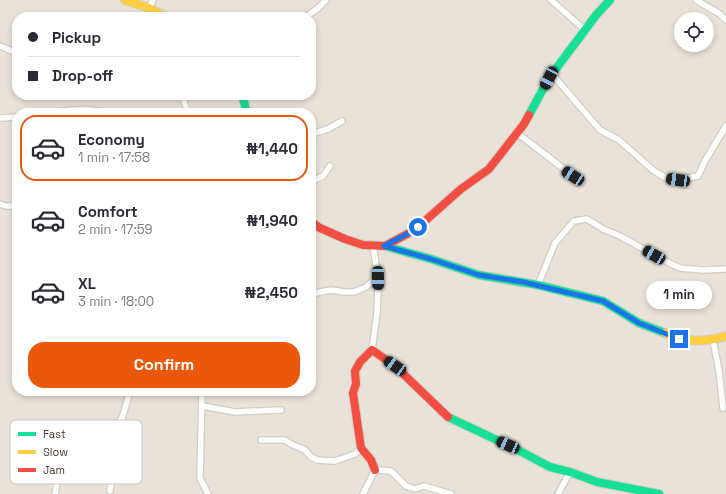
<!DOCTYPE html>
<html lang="en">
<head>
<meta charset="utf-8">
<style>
  :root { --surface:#fff; --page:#f2f2f3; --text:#2b2b33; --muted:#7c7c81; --line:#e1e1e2; --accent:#ea580c }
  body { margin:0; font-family:"Space Grotesk",sans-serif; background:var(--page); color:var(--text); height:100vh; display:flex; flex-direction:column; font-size:15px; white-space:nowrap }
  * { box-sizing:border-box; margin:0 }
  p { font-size:13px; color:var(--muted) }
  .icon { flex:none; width:22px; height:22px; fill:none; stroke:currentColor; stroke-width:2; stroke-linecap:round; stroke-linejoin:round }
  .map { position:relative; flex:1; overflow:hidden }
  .side { position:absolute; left:12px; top:108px; width:304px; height:288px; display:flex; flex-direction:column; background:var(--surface); border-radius:16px; box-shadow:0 2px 6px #0003 }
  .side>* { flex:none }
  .guide { position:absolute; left:12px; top:12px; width:304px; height:88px; border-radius:16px; box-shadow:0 2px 6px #0003; display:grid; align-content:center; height:88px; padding:0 16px; background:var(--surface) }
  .controls { position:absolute; left:674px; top:12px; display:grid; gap:8px }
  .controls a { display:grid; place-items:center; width:40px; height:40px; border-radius:50%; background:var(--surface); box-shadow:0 2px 6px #0003; font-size:20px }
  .end { position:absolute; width:18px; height:18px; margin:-9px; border:5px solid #1a73e8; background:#fff; box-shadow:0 0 0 2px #fff }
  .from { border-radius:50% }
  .bubble { position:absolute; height:28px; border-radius:14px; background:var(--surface); box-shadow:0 2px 6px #0003; font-size:13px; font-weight:800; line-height:28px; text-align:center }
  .car { position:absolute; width:12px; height:24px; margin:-12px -6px; border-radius:5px; box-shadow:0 0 3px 1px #0007; background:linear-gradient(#222 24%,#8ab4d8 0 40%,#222 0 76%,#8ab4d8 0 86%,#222 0) }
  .guide b { display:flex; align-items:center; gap:14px; height:38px; font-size:15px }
  .guide b+b { border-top:1px solid var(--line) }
  .guide i { width:10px; height:10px; background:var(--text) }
  ul { padding:7px 0 0; list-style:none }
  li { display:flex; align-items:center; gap:12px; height:66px; margin:0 8px 6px; padding:0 8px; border:2px solid transparent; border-radius:16px }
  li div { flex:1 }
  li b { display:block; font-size:15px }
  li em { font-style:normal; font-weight:800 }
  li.current { border-color:var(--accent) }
  li>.icon { width:36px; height:36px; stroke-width:1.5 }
  .primary-button { display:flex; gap:8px; margin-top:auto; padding:8px 16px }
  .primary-button a { flex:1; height:46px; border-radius:16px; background:var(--accent); color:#fff; font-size:16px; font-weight:800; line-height:46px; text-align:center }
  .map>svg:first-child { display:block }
</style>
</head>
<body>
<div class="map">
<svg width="726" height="494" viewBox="0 0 726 494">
  <rect width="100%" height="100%" fill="#f3f0ec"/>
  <path fill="#e8e2d9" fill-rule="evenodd" d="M0,0H726V494H0ZM17,17H311V95H17ZM681,19H707V45H681ZM17,113H311V391H17Z"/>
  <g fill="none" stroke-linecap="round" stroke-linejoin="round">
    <defs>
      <path id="street" d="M551,0L585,30
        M696,0L720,14L726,20
        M149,8L153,0
        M306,17L318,8L326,0
        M0,46L17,53
        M552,74L600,130L619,140L654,171L666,178L678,180L698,176L705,161L726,126
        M182,95L188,113
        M51,113C69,110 87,107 105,113
        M0,118L17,117
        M517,133L564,169L582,182
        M311,134L328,129L342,121
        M311,182L323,176L330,166
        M0,204L6,206H17
        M538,285L555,243L574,221L587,219L603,229L620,236L665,261L680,268L703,270L725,269
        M311,292L315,293L331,290L344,292H354L366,287L376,278H378
        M713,340L719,371L723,408
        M372,350L377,313L378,289V278L373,245
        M202,391L200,478L208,494
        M202,406L235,412L281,410
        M261,440H285L291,444L305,450L311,457L317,460L335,461L355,454L361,448
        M110,491L116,442L123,421
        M55,494L60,463L71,432L93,425L109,426L119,422V424L123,415L130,391
        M363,494L375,470L391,471L406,486L415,489L424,486L451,494
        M558,494L570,472"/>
      <path id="fast" d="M242,95L247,113
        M529,115L549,78L597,14L610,0
        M385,246L431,259L479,275L538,285L603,301L639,323L665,333
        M448,417L518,450L550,467L570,472L597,482L659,494"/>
      <path id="slow" d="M125,0L149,8L166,17
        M665,333C688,342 702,343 726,336"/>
      <path id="jam" d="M311,221L318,227L345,239L363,245L385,246L409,233L426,220L461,189L489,169L524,124L529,115
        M375,470L371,460L361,448L353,393L356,384L355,371L360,362L372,350L395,366L448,417"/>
    </defs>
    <use href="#street" stroke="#d0ccc8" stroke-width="8"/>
    <use href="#fast" stroke="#d5cec3" stroke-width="10"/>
    <use href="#slow" stroke="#d5cec3" stroke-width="10"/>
    <use href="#jam" stroke="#d5cec3" stroke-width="10"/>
    <use href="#street" stroke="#fdfdfc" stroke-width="5.5"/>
    <use href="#fast" stroke="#16e098" stroke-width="8"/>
    <use href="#slow" stroke="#ffcf43" stroke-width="8"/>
    <use href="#jam" stroke="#f24e42" stroke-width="8"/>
  </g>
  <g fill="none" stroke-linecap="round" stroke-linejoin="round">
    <path stroke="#1a73e8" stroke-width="5" d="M418,227L409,233L384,246L431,259L479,275L523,282L603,301L639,323L679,339"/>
  </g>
  <rect x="10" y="420" width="132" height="64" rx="6" fill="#fff" stroke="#c9c6c3" stroke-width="1"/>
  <rect x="18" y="432" width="18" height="4" fill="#16e098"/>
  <rect x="18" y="450" width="18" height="4" fill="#ffcf43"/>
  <rect x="18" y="468" width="18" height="4" fill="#f24e42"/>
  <g font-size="11" fill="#4b4136">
    <text x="43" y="438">Fast</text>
    <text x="43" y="456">Slow</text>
    <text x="43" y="474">Jam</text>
  </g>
</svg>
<div class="controls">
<a><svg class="icon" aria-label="locate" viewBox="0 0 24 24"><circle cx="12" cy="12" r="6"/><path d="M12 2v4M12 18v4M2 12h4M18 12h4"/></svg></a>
</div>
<i class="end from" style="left:418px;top:227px"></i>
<i class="end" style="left:679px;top:339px"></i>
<div class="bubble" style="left:646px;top:281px;width:66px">1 min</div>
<i class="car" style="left:549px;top:78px;rotate:207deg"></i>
<i class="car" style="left:573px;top:176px;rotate:303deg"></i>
<i class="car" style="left:678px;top:180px;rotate:278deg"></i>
<i class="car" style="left:654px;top:255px;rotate:300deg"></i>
<i class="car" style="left:378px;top:278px;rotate:179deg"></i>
<i class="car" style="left:395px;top:366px;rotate:304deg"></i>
<i class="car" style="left:508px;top:445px;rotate:294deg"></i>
<div class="guide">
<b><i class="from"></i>Pickup</b>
<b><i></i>Drop-off</b>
</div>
<section class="side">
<ul>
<li class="current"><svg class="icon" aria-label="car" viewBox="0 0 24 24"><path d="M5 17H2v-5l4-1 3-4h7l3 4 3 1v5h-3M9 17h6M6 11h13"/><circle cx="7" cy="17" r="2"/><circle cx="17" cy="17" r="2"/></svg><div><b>Economy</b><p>1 min · 17:58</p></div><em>₦1,440</em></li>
<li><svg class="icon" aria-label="car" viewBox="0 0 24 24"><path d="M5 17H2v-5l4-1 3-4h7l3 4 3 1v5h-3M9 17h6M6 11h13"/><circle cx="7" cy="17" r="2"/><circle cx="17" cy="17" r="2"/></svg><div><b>Comfort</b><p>2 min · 17:59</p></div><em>₦1,940</em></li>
<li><svg class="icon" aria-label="car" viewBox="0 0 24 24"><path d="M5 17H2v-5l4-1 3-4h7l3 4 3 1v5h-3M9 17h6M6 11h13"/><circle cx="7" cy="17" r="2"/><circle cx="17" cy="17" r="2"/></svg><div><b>XL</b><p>3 min · 18:00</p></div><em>₦2,450</em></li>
</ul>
<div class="primary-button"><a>Confirm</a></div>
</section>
</div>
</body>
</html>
